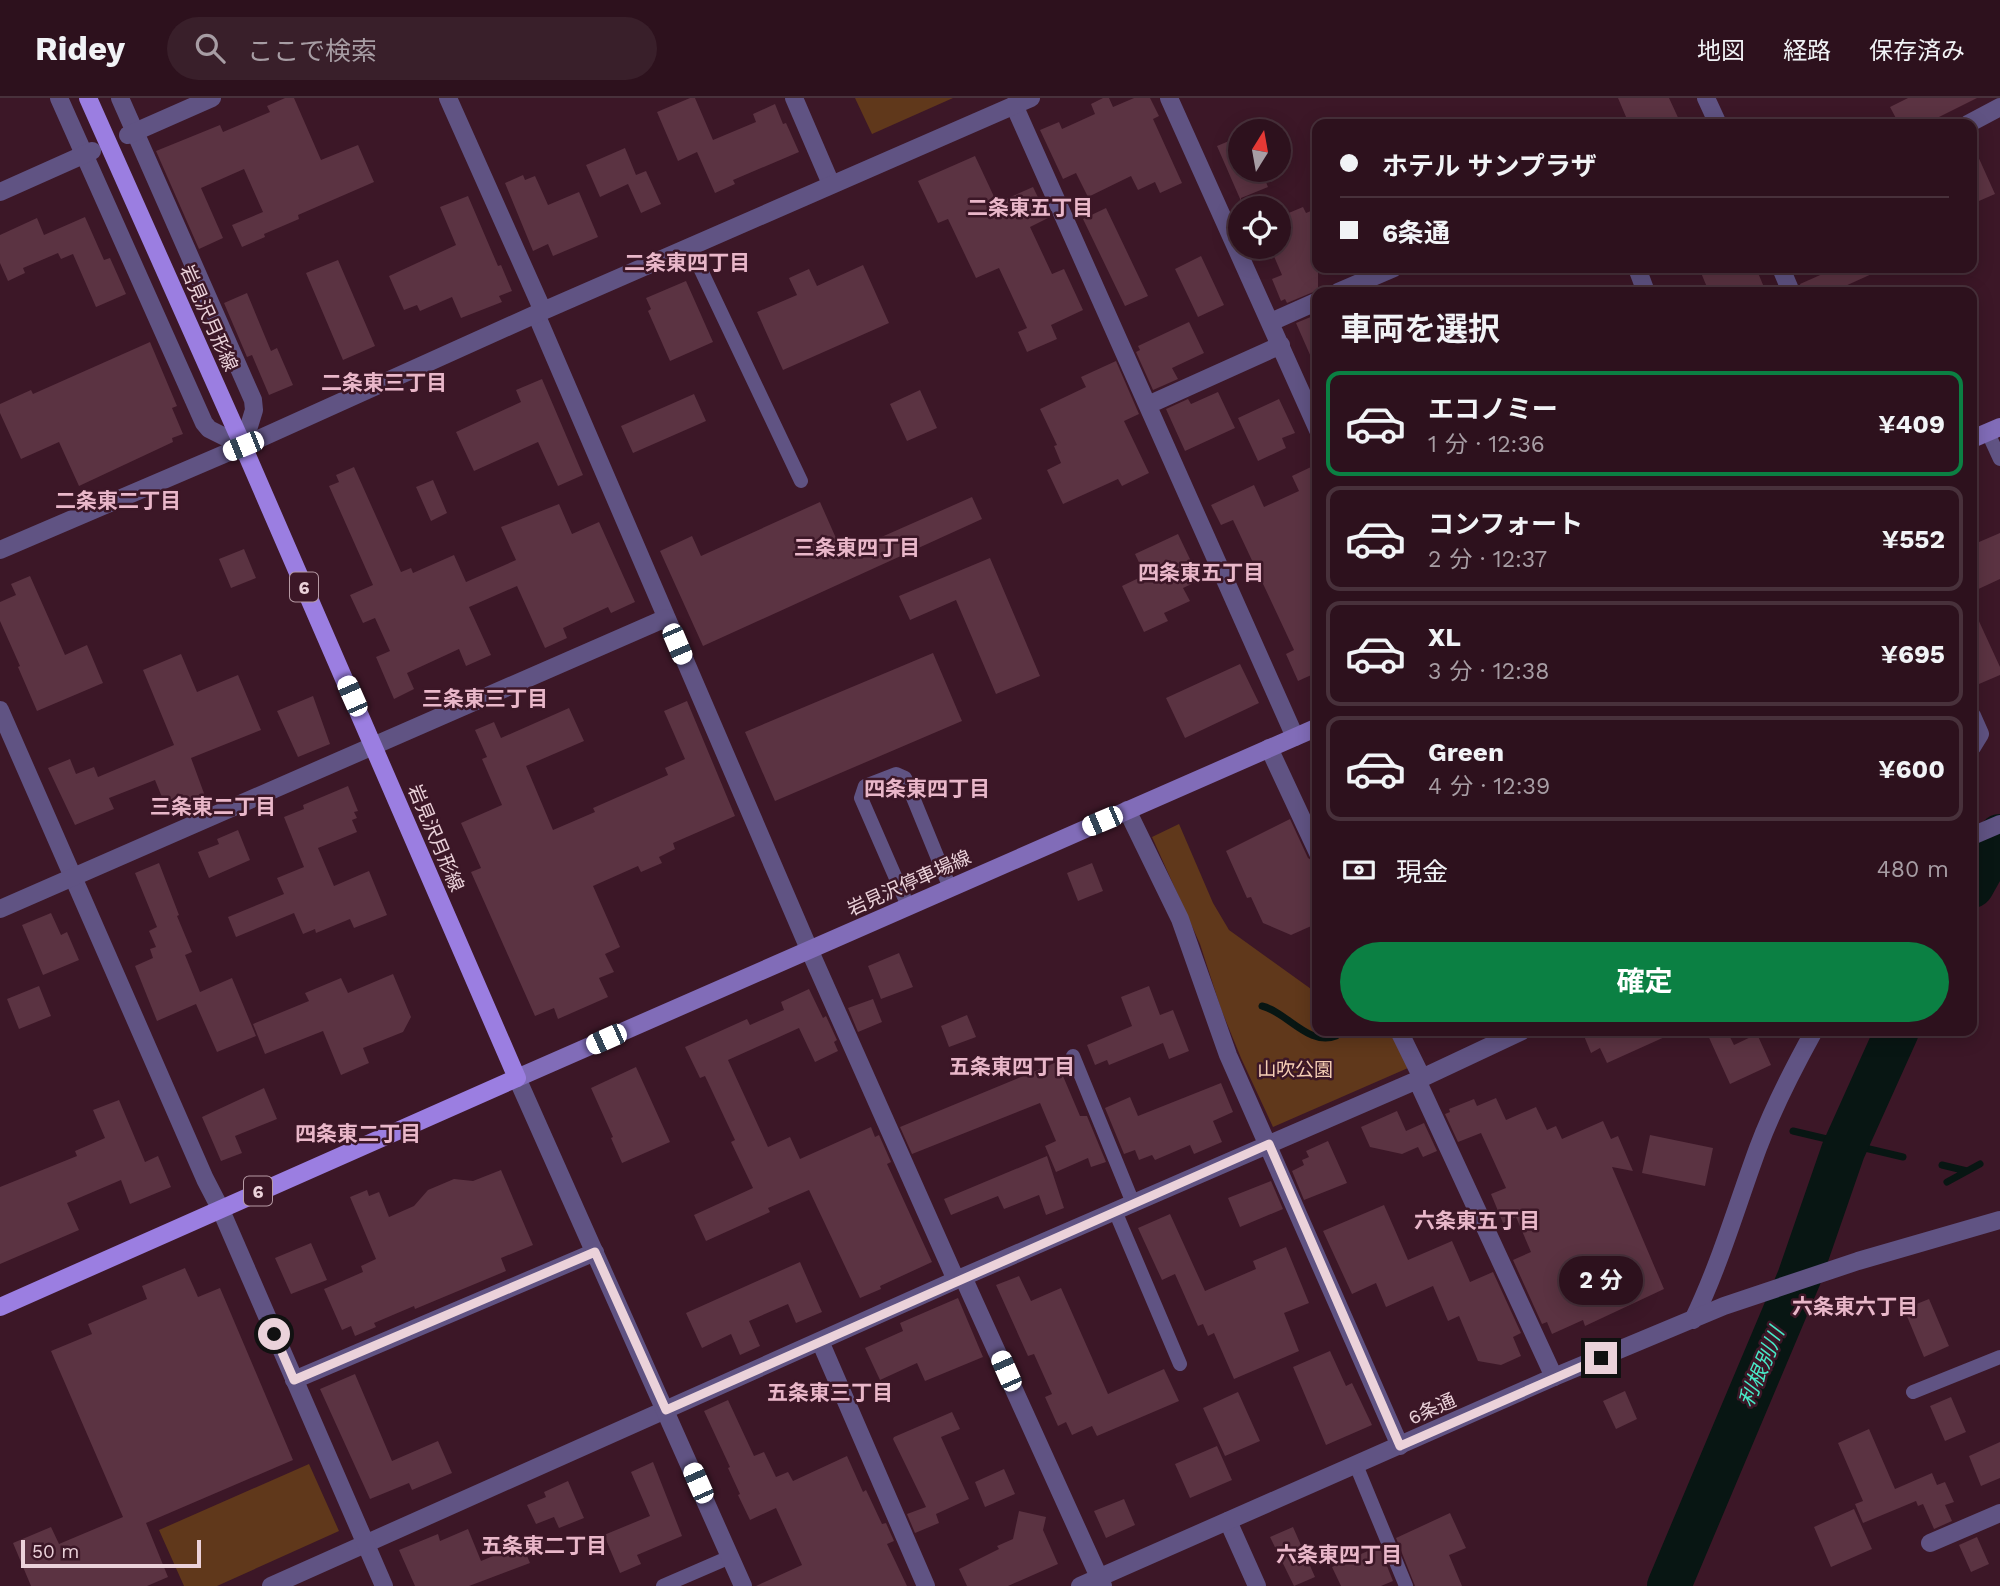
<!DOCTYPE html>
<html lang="ja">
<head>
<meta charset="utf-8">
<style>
  :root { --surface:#2d111d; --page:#391f2a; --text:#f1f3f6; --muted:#a79da4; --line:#48313b; --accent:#0b8043 }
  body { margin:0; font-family:"Work Sans","Noto Sans JP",sans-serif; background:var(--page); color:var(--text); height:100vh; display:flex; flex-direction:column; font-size:26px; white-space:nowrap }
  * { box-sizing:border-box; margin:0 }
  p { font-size:23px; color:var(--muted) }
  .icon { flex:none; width:38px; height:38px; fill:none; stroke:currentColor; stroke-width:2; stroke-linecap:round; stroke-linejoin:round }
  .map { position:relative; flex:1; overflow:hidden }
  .drawer { position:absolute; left:1312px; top:189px; width:665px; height:749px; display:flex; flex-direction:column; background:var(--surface); border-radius:14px; box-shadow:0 4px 18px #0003,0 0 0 2px var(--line) }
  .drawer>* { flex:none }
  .hud { position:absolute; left:1312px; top:21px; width:665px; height:154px; border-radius:14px; box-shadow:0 4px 18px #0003,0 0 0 2px var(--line); display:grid; align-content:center; height:154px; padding:0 28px; background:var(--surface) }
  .needle { width:46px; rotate:11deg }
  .controls { position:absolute; left:1228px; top:21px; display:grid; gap:14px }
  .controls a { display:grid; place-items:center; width:63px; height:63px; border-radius:50%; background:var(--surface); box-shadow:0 4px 18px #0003,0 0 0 2px var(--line); font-size:35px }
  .scale { position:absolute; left:21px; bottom:18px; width:180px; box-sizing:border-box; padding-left:7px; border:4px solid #ebd2da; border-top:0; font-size:19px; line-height:24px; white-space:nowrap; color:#ebd2da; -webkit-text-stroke:5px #3c1727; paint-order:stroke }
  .end { position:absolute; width:32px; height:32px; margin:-16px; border:9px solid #ebd2da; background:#111; box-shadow:0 0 0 4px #111 }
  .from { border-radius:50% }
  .bubble { position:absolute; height:49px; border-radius:24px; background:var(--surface); box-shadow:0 4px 18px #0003,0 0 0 2px var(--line); font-size:23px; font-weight:700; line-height:49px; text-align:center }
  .car { position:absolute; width:21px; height:42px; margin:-21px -10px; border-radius:9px; box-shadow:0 0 5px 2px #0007; background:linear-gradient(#fff 24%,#345 0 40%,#fff 0 76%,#345 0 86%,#fff 0) }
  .hud b { display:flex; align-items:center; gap:24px; height:66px; font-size:26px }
  .hud b+b { border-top:2px solid var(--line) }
  .hud i { width:18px; height:18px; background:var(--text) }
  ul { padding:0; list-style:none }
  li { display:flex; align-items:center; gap:21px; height:105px; margin:0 14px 10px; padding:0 14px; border:4px solid var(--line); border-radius:14px }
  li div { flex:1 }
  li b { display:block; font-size:26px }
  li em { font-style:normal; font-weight:700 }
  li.active { border-color:var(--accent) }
  li>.icon { width:63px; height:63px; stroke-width:1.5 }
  h2 { padding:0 28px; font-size:32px; line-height:84px }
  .pay { display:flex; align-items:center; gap:18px; height:77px; padding:0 28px; font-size:26px }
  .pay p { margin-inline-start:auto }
  .cta { display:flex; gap:14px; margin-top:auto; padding:14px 28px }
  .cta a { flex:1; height:80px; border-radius:42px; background:var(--accent); color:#fff; font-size:28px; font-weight:700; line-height:80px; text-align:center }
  header { display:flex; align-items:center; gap:42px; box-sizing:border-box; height:98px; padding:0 35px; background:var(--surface); border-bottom:2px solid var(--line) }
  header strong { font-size:33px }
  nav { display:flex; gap:38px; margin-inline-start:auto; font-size:24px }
  .search { width:490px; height:63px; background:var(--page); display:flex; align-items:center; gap:18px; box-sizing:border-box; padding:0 24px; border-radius:38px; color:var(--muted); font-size:26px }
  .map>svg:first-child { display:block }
</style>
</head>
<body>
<header>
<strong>Ridey</strong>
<div class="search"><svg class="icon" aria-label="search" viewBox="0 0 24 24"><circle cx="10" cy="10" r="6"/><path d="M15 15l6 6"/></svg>ここで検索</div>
<nav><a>地図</a><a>経路</a><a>保存済み</a></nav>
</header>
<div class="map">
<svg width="2000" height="1488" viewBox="0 0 2000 1488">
  <rect width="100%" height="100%" fill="#3c1727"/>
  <path fill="#60381b" d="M855,0H953L872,36Z
    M1179,726L1213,805L1229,832L1318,896V933H1390L1408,970L1273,1029L1241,960L1221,911L1200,846L1152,739Z
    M309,1366L339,1433L217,1488H184L159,1432Z"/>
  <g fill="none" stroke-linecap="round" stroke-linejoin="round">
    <path stroke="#081613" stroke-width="7" d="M1262,908C1287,914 1309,949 1336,938
      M1793,1033L1903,1059
      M1942,1067L1967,1073
      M1947,1084L1980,1066"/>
    <path stroke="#081613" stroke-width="44" d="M1972,788L2000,738
      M1669,1488L1799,1180L1843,1053L1897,933"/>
  </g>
  <path fill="#5b3342" d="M285,0H294L321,62L358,47L374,84L298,117L299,121L264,136L265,139L242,149L232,127L263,114L244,71L201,90L223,140L199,151L156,53L220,27L223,34L270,14L267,8Z
    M690,0H695L713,42L756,24L753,16L775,6L783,26L786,25L799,54L733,82L735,86L715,95L697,54L678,63L657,14Z
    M1103,0H1109L1113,9L1134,0H1150L1159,18L1153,21L1182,85L1160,95L1155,84L1138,92L1131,78L1088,99L1076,75L1063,81L1040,32L1059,24L1062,31L1095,16L1091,6Z
    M1618,0H1669L1681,26H1629Z
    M1908,0H1977L1925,26H1899L1890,9Z
    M1241,38V72H1261L1268,89L1241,100V103L1217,48Z
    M1972,45L1995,96L1972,106Z
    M625,50L636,77L646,73L661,106L641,115L628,86L600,99L586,67Z
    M975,58L997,105L1033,89L1048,120L1030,129L1052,176L1064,171L1083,212L1051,227L1057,241L1027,254L1018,234L1027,230L999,170L976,180L948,121L938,125L918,83Z
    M523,77L525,82L535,78L548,107L579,94L598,139L553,158L548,146L533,153L505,85Z
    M468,98L498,168L501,167L512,193L499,198L502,204L461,220L452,199L420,213L417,207L404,212L389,178L456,147L440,109Z
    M1303,109L1306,115L1318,110V192L1287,205L1285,201L1281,203L1272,181L1282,177L1270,149H1279V119Z
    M1106,110L1148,198L1125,208L1083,121Z
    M85,119L104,162L110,160L126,196L96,209L73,156L61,161L58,155L23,170L25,175L8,183L0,165V137L37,120L44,137Z
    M1201,158L1224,207L1198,219L1175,171Z
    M338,162L375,248L343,262L306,175Z
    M863,167L889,225L783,272L757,214L797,197L789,180L809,171L817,188Z
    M1699,170H1756L1766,194H1709Z
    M1836,170H1885L1843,189L1845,194H1802L1800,186Z
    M686,183L713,244L670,263L648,213L651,211L646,200Z
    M247,195L271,253L277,250L293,287L269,297L252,257L247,259L224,205Z
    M1318,216V275L1296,225Z
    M1189,224L1204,255L1172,270L1178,281L1153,292L1136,254L1140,252L1138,248Z
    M150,244L177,308L172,310L183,336L172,340L173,344L79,388L59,344L21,361L0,315V306L31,292L33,296Z
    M1116,263L1139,316L1124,323L1149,375L1122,388L1118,381L1063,406L1047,372L1061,365L1054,348L1057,347L1040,311L1086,289L1081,279Z
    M542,281L583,377L558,388L538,344L474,373L456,334L521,304L516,292Z
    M920,292L937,330L907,343L890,306Z
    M1218,294L1235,330L1185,353L1166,311L1188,301L1191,306Z
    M694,296L706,323L633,355L621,328Z
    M1279,301L1295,335L1282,340L1286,350L1258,363L1238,320Z
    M354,369L401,474L411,470L413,475L454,457L466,484L516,462L501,429L559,406L572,436L599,424L635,504L611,515L608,509L563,530L567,540L545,550L517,488L469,509L491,557L466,568L459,551L407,575L414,591L394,601L376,559L390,553L375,520L363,525L350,497L373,487L329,388L339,384L336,377Z
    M1311,369L1318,382V574L1298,583L1286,556L1294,552L1233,422L1221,427L1211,407L1254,387L1264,409L1299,393L1292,378Z
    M433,382L447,415L431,423L416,389Z
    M972,399L982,421L703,548L660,453L692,438L701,458L820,404L843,456Z
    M2000,435V481L1972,494V447Z
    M1178,436L1200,482L1183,490L1190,503L1164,515L1168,523L1144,534L1122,488L1145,477L1135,456Z
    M244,451L256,480L231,490L219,461Z
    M990,460L1040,578L996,596L956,502L910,522L899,498Z
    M30,478L65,557L87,547L103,585L37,613L18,569L20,568L0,523V504L16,497L11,486Z
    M1972,508L2000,569V577L1972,589Z
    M933,555L962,623L775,703L745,634Z
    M181,556L197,594L238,577L261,632L191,660L205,698L168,714L155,682L109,700L114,711L75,727L48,670L70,661L76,676L94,669L98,679L174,647L143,572Z
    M1240,566L1259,605L1185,640L1166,600Z
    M313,598L330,646L298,659L277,613Z
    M687,603L735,718L673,745L675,751L659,759L662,765L641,774L638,768L593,788L620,849L605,856L614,874L599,880L608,899L558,921L554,910L535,918L471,774L481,770L461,725L502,707L482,661L487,659L475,632L494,624L501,640L569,610L584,643L526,668L553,732L595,714L593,710L668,677L665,670L685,661L664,613Z
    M348,688L358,713L354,714L357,720L352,722L357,734L318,750L334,788L369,773L387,817L354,830L350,821L316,835L315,831L303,836L294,815L236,839L228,819L284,796L277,780L304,769L284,719L304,711L303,707Z
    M1290,721L1308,760L1318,766V825L1291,837L1263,825L1251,799L1247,800L1226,753Z
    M238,732L250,762L209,780L198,754L219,746L217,741Z
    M159,765L179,817L177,818L192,854L185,857L200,894L232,880L256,938L217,954L196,906L157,923L135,868L153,860L150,851L156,849L149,833L157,829L135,775Z
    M1092,765L1103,793L1078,803L1067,775Z
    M51,815L61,837L67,834L79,862L43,877L22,827Z
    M899,855L913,889L881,901L868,868Z
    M393,876L411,919L403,934L363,950L369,965L341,977L323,933L265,956L253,926L309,903L305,895L341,880L348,895Z
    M39,888L51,918L19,931L7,901Z
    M1149,888L1160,917L1173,912L1189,953L1169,961L1163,945L1109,967L1107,962L1095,967L1087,947L1132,928L1121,899Z
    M809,891L823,920L826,918L837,942L834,944L838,953L815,964L799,930L728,962L768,1049L790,1039L800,1061L871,1029L875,1039L879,1037L891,1064L887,1066L932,1164L880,1188L881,1191L860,1200L809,1092L768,1110L770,1114L706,1143L694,1117L753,1090L731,1044L735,1042L705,978L700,980L685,949L747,921L750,927L784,912L781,904Z
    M873,901L882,924L858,934L848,910Z
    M967,917L976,939L949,949L941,928Z
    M1582,933H1678L1607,965L1600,950L1591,955Z
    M1706,933H1727L1734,947L1757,936L1771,967L1730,986Z
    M1057,964L1080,1018H1087L1106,1064L1091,1069L1088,1060L1056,1074L1045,1048L1056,1043L1040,1005L912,1056L900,1029Z
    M636,969L670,1044L622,1065L611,1040L613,1039L591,990Z
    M1221,985L1233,1014L1213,1023L1222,1044L1194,1056L1190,1047L1155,1062L1152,1057L1139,1062L1135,1052L1124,1056L1105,1010L1130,999L1138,1018Z
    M264,990L277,1021L235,1038L242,1055L221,1063L202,1019Z
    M1496,1000L1506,1022L1536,1009L1547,1032L1556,1028L1562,1041L1603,1023L1611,1041L1618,1038L1633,1073L1612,1069L1664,1191L1585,1228L1583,1222L1552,1236L1547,1224L1542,1226L1513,1162L1531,1154L1516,1119L1503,1125L1491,1096L1506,1090L1481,1035L1458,1044L1445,1016L1450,1014L1449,1011L1474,1001L1477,1008Z
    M119,1002L145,1064L158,1058L171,1089L130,1106L121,1082L67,1105L79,1132L0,1166V1089L77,1058L75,1053L105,1040L93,1012Z
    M1397,1013L1406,1033L1424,1025L1437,1053L1423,1059L1418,1049L1402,1056L1370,1049L1361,1029Z
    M1650,1037L1713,1050L1705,1088L1642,1075Z
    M1328,1043L1347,1085L1304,1102L1292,1073L1304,1067L1302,1062L1309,1059L1306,1053Z
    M1047,1058L1064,1110L1046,1117L1039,1097L1004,1111L998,1098L951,1117L944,1101Z
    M501,1072L533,1147L501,1160L506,1173L415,1211L414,1208L374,1225L376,1229L355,1238L351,1228L342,1232L324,1191L363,1174L361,1168L376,1161L350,1099L367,1092L369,1098L379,1094L389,1119L414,1108L428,1092L454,1081L473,1083Z
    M1271,1083L1283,1111L1240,1129L1228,1100Z
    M1384,1107L1408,1162L1452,1143L1470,1184L1493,1174L1521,1235L1513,1239L1521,1258L1501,1267L1478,1263L1459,1218L1448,1223L1433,1188L1386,1209L1376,1185L1352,1196L1323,1133Z
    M1170,1116L1205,1193L1256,1171L1253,1163L1286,1149L1309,1205L1284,1215L1299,1253L1234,1281L1214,1235L1208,1238L1203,1226L1198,1228L1175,1176L1162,1182L1138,1130Z
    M311,1145L327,1182L291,1196L275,1160Z
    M800,1164L822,1214L796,1225L788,1206L749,1223L760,1248L740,1257L731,1236L702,1250L686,1215Z
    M185,1170L198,1199L220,1190L293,1362L146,1425L168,1479L147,1488H31L13,1445L51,1429L59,1446L123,1419L51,1253L92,1236L88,1226L147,1201L142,1188Z
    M1019,1178L1031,1203L1061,1190L1108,1296L1164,1271L1179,1303L1097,1338L1092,1328L1072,1337L1066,1324L1058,1328L1045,1299L1052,1296L1034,1256L1028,1258L996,1187Z
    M958,1200L983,1259L925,1283L917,1265L880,1282L865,1250L903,1233L900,1225Z
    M1929,1201L1949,1248L1924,1259L1904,1211Z
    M1330,1253L1346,1288L1352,1285L1372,1327L1326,1347L1293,1269Z
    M355,1276L392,1363L438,1343L452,1375L412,1392L409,1385L370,1401L320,1291Z
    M1625,1293L1637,1321L1616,1331L1603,1303Z
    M1238,1294L1260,1343L1225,1358L1203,1310Z
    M1951,1299L1966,1334L1945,1343L1930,1308Z
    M728,1302L754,1358L764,1354L776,1379L788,1374L793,1383L847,1358L863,1394L866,1392L882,1426L886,1425L894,1443L887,1446L907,1488H756L802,1467L776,1410L750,1422L738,1397L740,1396L728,1370L730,1369L704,1313Z
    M952,1314L960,1331L941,1339L969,1401L936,1416L939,1425L915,1435L907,1416L926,1409L893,1341L894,1339Z
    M1869,1331L1895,1391L1932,1375L1937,1387L1945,1384L1954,1404L1945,1407L1952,1423L1934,1431L1923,1406L1918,1408L1916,1403L1863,1425L1855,1406L1863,1403L1838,1345Z
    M2000,1344V1380L1981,1388L1969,1358Z
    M1217,1348L1232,1382L1190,1400L1175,1366Z
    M653,1364L682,1438L637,1457L641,1466L620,1475L604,1437L650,1418L631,1374Z
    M1004,1371L1015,1396L985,1409L975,1384Z
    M568,1383L584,1420L559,1430L554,1419L536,1426L527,1407L546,1399L544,1394Z
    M1124,1401L1135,1427L1106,1440L1094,1413Z
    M1854,1411L1872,1451L1831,1469L1814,1429Z
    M1019,1413L1046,1419L1043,1432L1058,1466L1008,1488H967L959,1471L999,1451L997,1448L1013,1441Z
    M1450,1415L1466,1450L1449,1457L1462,1488H1415L1396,1440Z
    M1293,1429L1315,1479L1294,1488L1270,1439Z
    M468,1431L481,1463L522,1446L530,1465L469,1488H415L399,1452L438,1436L440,1443Z
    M1977,1439L1989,1466L1971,1474L1959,1447Z
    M1379,1448L1393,1483L1381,1488H1341L1332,1469Z"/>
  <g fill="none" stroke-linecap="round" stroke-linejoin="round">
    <path stroke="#605383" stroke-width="14" d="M690,149L801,383
      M1988,335L2000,361
      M908,808L861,700L865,688L896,676L905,680L950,790
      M1073,958L1133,1105
      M1115,1113L1180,1266
      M1913,1294L2000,1259
      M1356,1367L1406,1488
      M663,1488L730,1459"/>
    <path stroke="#605383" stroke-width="18" d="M59,0L204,325L209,331L243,348L254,312L253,302L120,0
      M794,0L831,86
      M1169,0L1318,332
      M1706,0L1718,26
      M1014,7L1295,639
      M1968,26L2000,9
      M1637,170L1646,194
      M1781,170L1791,194
      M1338,194L1394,170
      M536,216L809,851L956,1182
      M1271,224L1318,203
      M1148,307L1281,247
      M0,612L205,1081L220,1110
      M1972,618L1980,636L1972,649
      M1269,650L1318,755
      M1127,712L1180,821L1228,957L1400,1348
      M1972,738L2000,726
      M1399,933L1422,980
      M1417,982L1554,1279
      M1693,1222C1720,1166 1737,1107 1758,1050C1773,1010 1793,971 1814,933
      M820,1243L926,1488
      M294,1282L595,1154
      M1228,1423L1257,1488
      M1930,1445L2000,1415
      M271,1488L956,1182L1422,980L1522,933"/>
    <path stroke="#605383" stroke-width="18" d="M448,0L543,213
      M128,37L212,0
      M0,94L92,53
      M0,452L243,348L536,216L1031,0
      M0,811L666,520
      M517,980L743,1488
      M220,1110L384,1488
      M963,1179L1103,1488
      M1080,1488L1554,1279L1724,1208L1858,1163L2000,1122"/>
    <path stroke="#816cb8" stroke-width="18" d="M1972,341L2000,329
      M517,980L1318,629"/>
    <path stroke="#9b7ee1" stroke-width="18" d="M0,1209L517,980L243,348L88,0"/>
  </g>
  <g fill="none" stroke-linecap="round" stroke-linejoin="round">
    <path stroke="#ebd2da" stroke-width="9" d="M274,1236L294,1282L595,1154L666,1312L1269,1046L1400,1348L1601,1260"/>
  </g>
  <g text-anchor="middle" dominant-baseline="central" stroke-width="5" stroke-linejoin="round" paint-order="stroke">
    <g fill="#3c1727" stroke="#b69aa4" stroke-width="2">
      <rect x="290" y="474.5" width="28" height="29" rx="5"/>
      <rect x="244" y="1078.5" width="28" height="29" rx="5"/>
    </g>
    <g font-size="18" font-weight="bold" fill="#ebd2da">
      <text x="304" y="489">6</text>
      <text x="258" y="1093">6</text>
    </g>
    <g font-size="19" fill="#ebd2da" stroke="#3c1727">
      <text transform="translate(209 220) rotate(66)">岩見沢月形線</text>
      <text transform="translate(436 740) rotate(67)">岩見沢月形線</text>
      <text transform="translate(909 785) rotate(-24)">岩見沢停車場線</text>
      <text transform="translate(1432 1311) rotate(-24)">6条通</text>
    </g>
    <g font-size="19" fill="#f5ceb4" stroke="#3c1727">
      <text x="1295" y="971">山吹公園</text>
    </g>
    <g font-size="21" font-weight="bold" fill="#e9b7c9" stroke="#3c1727">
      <text x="1030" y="109">二条東五丁目</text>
      <text x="687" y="164">二条東四丁目</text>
      <text x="384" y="284">二条東三丁目</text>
      <text x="118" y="402">二条東二丁目</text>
      <text x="857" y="449">三条東四丁目</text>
      <text x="1201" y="474">四条東五丁目</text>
      <text x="485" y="600">三条東三丁目</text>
      <text x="927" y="690">四条東四丁目</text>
      <text x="213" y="708">三条東二丁目</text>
      <text x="1012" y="968">五条東四丁目</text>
      <text x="358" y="1035">四条東二丁目</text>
      <text x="1477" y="1122">六条東五丁目</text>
      <text x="1855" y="1208">六条東六丁目</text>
      <text x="830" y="1294">五条東三丁目</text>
      <text x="544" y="1447">五条東二丁目</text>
      <text x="1339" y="1456">六条東四丁目</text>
    </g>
    <g font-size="21" font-style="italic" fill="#48e9c7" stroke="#3c1727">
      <text transform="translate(1761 1269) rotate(-67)">利根別川</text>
    </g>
  </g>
</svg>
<div class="controls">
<a><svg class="needle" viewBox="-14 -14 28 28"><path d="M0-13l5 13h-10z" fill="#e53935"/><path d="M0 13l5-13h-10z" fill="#a79da4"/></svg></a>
<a><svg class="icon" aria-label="locate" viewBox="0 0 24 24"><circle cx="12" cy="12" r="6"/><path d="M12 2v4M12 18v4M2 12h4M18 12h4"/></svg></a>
</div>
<div class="scale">50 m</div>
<i class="end from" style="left:274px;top:1236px"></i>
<i class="end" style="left:1601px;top:1260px"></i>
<div class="bubble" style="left:1559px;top:1158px;width:84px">2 分</div>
<i class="car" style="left:243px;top:348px;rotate:248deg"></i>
<i class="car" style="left:677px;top:546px;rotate:157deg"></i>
<i class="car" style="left:352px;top:598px;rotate:336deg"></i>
<i class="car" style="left:1102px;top:723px;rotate:247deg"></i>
<i class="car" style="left:606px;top:941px;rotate:246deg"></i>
<i class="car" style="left:1006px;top:1273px;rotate:336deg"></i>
<i class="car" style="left:698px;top:1385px;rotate:336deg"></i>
<div class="hud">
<b><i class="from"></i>ホテル サンプラザ</b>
<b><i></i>6条通</b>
</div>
<section class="drawer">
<h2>車両を選択</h2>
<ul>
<li class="active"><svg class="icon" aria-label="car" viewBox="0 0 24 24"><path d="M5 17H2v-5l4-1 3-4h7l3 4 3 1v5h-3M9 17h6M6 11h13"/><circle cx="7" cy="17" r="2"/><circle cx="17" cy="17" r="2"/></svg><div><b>エコノミー</b><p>1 分 · 12:36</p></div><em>¥409</em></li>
<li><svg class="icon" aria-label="car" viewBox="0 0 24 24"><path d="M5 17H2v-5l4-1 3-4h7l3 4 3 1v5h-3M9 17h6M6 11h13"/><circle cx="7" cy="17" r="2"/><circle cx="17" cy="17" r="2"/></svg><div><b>コンフォート</b><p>2 分 · 12:37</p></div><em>¥552</em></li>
<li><svg class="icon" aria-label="car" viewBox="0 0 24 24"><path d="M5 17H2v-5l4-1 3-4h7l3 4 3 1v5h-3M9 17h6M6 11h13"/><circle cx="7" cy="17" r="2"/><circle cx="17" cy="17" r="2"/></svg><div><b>XL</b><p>3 分 · 12:38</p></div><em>¥695</em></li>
<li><svg class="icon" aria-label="car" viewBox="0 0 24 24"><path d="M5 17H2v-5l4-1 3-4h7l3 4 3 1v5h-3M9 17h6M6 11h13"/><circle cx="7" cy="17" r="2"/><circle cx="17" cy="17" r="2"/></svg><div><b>Green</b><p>4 分 · 12:39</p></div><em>¥600</em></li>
</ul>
<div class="pay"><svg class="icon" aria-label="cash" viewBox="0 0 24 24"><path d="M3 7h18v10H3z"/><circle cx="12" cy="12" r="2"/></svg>現金<p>480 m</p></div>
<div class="cta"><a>確定</a></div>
</section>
</div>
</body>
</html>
